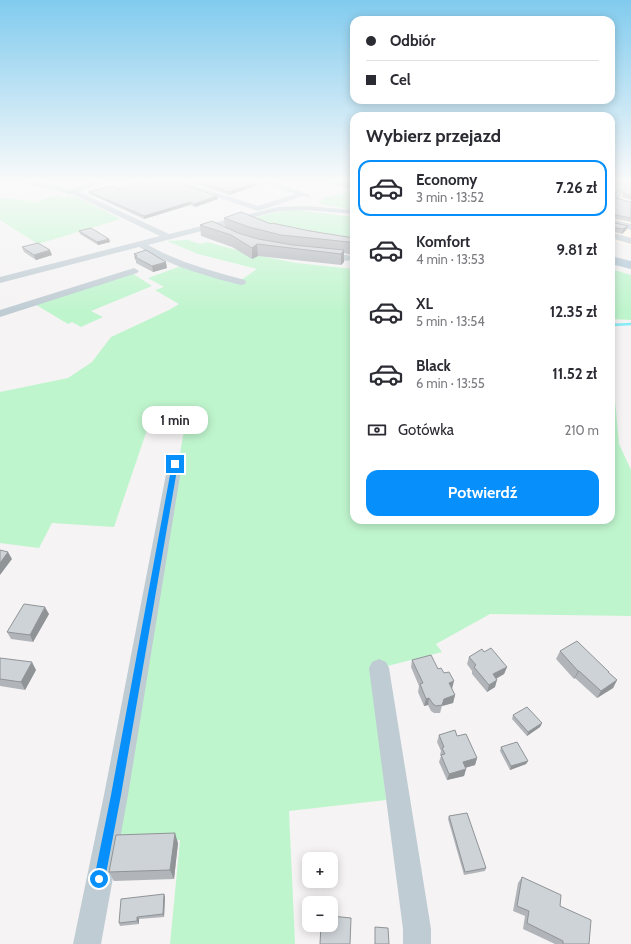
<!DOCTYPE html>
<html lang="pl">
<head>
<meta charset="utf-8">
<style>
  :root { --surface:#fff; --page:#f7f7f7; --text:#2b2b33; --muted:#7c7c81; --line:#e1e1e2; --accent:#0790fb }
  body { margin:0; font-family:Cabin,sans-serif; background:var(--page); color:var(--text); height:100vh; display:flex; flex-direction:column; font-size:15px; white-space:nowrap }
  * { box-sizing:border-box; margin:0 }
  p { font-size:13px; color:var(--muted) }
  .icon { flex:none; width:22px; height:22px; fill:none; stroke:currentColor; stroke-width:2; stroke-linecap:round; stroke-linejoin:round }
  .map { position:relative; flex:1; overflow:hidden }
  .panel { position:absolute; left:350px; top:112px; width:265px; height:412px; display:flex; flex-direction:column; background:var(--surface); border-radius:12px; box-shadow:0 2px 10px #0003 }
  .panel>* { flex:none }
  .guide { position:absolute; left:350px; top:16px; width:265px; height:88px; border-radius:12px; box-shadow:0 2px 10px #0003; display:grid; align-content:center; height:88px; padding:0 16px; background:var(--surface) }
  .fabs { position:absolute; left:302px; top:852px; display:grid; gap:8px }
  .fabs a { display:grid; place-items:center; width:36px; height:36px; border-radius:8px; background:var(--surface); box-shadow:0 2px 10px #0003; font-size:20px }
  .end { position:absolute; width:18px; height:18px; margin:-9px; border:5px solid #0790fb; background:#fff; box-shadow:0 0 0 2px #fff }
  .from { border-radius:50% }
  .bubble { position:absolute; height:28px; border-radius:12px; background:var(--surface); box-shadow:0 2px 10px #0003; font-size:13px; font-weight:700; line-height:28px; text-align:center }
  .guide b { display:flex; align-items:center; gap:14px; height:38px; font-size:15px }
  .guide b+b { border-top:1px solid var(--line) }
  .guide i { width:10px; height:10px; background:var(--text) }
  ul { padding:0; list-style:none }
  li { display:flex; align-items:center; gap:12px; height:56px; margin:0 8px 6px; padding:0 8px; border:2px solid transparent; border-radius:12px }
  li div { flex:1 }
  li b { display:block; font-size:15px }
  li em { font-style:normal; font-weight:700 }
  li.on { border-color:var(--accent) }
  li>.icon { width:36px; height:36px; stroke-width:1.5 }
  h2 { padding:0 16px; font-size:18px; line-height:48px }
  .pay { display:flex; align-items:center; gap:10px; height:44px; padding:0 16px; font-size:15px }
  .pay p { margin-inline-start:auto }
  .primary-button { display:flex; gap:8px; margin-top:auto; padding:8px 16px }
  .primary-button a { flex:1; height:46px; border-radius:12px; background:var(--accent); color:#fff; font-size:16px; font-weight:700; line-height:46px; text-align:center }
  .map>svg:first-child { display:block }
</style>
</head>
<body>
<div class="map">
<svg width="631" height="944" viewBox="0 0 631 944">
  <rect width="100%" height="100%" fill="#f5f3f3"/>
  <path fill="#fef7ed" d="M611,180H631V246L611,241Z"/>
  <path fill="#bff5cd" d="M348,191L354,193V210L320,204L322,199Z
    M57,195L63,197L74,196L121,219L38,244L0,220V199L5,198L36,202Z
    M296,210L354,217V247L242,221L277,212Z
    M188,240L200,244L207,242L251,254L296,263L354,269V520H611V366L612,367L619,444L631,470V616L490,614L436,644L442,652L372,670L386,800L289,811L295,944H170L180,840L112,842L186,419L168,422L148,427L114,527L52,523L39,548L0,543V392L68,378L92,362L111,337L169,310L179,304L155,290L164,287L148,278L181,266L238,282L257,269L198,254L167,241Z
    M611,269L631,275V320L611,319Z
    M132,273L152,286L91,311L103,317L81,327L72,322L68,324L33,303Z"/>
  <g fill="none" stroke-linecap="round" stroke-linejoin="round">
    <path stroke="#87edf6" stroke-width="2.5" d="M611,325L631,324"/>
    <path fill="#bfccd3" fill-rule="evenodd" d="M27,180L72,189L96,180H107L79,192L169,234L278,207L306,206L354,210V214L306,210L278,211L148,245C178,262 211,271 245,280L246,282L245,284L241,285C205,276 171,266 139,247L0,283V277L160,236L72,194L69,195L65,193L27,184Z
      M166,180H177L258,206L295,194L256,180H267L310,195L309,197L303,196L258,211Z
      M622,180H629L618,201H612L611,199Z
      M611,219L631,224V230L611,225Z
      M611,232L631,238V244L611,238Z
      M324,253L348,255L353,258L348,261L321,258L319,256Z
      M134,268L139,271L137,273L0,317V310Z
      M175,459L180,461L182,464L128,795L101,944H73L104,795L168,464L170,461Z
      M379,659L386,662L389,668L431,929V944H403V929L369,668L372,662Z"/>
    <path fill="#b0c6d4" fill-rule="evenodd" d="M325,180H340L354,184V190L326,182Z
      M611,256L631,261V269L611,264Z"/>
  </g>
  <path fill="#b1b5ba" d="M186,180H252L258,182V185L229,195Z
    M631,180V200L622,197L623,193Z
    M150,185L217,196L218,199L195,207L190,205L144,219L90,194L89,192Z
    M611,197L631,202V222L611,218V222L626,230L622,234L611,231Z
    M224,218L271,224L354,238V262L351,261V255L348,254L344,253V262L341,265L258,256L252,259L232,247L201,236L200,225L225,227Z
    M79,231L109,239L110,242L98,245L80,234Z
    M611,234L613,236L612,240H611Z
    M22,247L52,255L36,260L24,252Z
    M134,254L167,268L153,272L136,263V260H135Z
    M49,614L33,642L11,639L7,632Z
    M560,651L609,673L617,680L613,688L597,698L575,678L574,679L556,659Z
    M484,652L507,667L504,674L496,679L495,687L487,692L472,674V671L467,664L469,657Z
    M0,658L36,670L25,690L0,686Z
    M412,660L452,689L455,695L453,703L442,706L440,713H434L431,711L428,705L424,706L418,692L419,686L411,667Z
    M513,715L542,723L540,727L527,736L512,719Z
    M439,735L457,736L477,758L475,765L465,768L466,769L464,776L447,780L439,762L441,756L440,755L441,751L437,742Z
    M501,747L528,761L526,764L510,770L500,751Z
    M449,816L486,868L485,871L464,875L448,819Z
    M178,843L174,879L114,881L109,872Z
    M522,877L560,906L589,944H555L523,929L525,916L513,911L518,883Z
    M164,894L165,897L164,917L139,919V924L120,926L119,923Z"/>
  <path fill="#909497" d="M620,180H621L612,194L611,195V191Z
    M258,182V185L229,195V192Z
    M217,196L218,199L195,207L194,204Z
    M190,202V205L144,219V216Z
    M628,226L626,230L622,234L623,229Z
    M109,239L110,242L98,245L97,242Z
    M257,244L258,256L252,259V248Z
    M50,250L52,255L36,260L34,255Z
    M344,250V262L341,265V254Z
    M166,262L167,268L153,272L152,266Z
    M8,552L12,559L0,575V563Z
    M45,607L49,614L33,642L30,635Z
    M32,662L36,670L25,690L21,682Z
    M507,667L504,674L490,682L493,674Z
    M578,671H579L575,678L574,679Z
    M497,680L495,687L487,692L489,685Z
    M617,680L613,688L597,698L601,691Z
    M454,681L452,689L449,683Z
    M455,695L453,703L442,706L444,699Z
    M429,698L428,705L424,706L426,699Z
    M542,723L540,727L527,736L528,732Z
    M477,758L475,765L461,769L463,762Z
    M528,761L526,764L510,770L511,766Z
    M466,769L464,776L447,780L449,774Z
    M175,833L178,843L174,879L170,870Z
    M164,894L165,897L164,917L163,914Z
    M137,917L139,919V924L137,921Z"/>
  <path fill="#ced3d8" stroke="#909497" d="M166,180H169L217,196L194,204L190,202L144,216L89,192L111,186L118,189L141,182L150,185Z
    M193,180H252L258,182L229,192Z
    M611,180H620L613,191H611V193Z
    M630,180H631V196L623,193Z
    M611,197L631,202V218L611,214V222L628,226L623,229L611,227V231Z
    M241,212L271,224L272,223L310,231L354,238V245L349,242L281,235L249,227L224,218Z
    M212,221L238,233L258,239L293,245L344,250L341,254L257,244L252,248L231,235L200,225Z
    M91,228L109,239L97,242L79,231Z
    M38,243L50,250L34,255L22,247Z
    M354,247V250H351Z
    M146,250L166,262L152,266L135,257L137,256L134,254Z
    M0,550L8,552L0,563Z
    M24,604L45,607L30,635L7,632Z
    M577,641L609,672H608L617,680L601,691L579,671H578L560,651Z
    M491,648L507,667L493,674L497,680L489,685L474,667L476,665L469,657L482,649L484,652Z
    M431,655L438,669L441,668L444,673L449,672L454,681L449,683L455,695L444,699L442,705L436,706L433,704L429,698L426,699L420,684L423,683L412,660Z
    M0,658L32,662L21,682L0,679Z
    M527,707L542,723L528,732L513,715Z
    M455,730L457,736L466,734L477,758L463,762L466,769L449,774L441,755L445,754L442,748L444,747L439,735Z
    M517,742L528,761L511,766L501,747Z
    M467,813L486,868L465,872L449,816Z
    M175,833L170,870L109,872L116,835Z
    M522,877L561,895L560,906L591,920L589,944H563V941L527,923L529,911L517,906Z
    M164,894L163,914L137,917V921L119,923L121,899Z
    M331,916L351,918L350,944H320L321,925H331Z
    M375,927L388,928L389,944H375Z"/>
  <linearGradient id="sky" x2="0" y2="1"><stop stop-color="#81cbee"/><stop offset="0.58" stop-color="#fafafa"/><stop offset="1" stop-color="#fafafa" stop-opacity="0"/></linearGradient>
  <rect width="631" height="312" fill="url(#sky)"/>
  <path fill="#0790fb" d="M175,462L178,464L121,795L105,879L103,883L99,885L95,883L94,879L111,795L172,464Z"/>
</svg>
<div class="fabs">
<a>+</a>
<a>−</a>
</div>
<i class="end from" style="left:99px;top:879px"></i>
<i class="end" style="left:175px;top:464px"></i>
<div class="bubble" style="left:142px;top:406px;width:66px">1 min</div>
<div class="guide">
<b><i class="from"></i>Odbiór</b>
<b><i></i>Cel</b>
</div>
<section class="panel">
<h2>Wybierz przejazd</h2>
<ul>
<li class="on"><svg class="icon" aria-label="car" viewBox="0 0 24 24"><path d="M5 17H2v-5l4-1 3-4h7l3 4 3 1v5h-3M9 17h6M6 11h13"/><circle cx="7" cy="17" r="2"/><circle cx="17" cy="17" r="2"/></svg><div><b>Economy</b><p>3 min · 13:52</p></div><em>7.26 zł</em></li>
<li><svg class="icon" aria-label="car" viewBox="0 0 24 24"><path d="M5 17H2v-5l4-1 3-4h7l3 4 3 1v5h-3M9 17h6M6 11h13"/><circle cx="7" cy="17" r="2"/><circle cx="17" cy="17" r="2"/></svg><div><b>Komfort</b><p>4 min · 13:53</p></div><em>9.81 zł</em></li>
<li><svg class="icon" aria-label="car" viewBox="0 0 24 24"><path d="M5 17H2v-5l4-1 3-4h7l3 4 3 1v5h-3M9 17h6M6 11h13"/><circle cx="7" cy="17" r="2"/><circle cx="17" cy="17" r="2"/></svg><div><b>XL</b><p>5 min · 13:54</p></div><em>12.35 zł</em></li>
<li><svg class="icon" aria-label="car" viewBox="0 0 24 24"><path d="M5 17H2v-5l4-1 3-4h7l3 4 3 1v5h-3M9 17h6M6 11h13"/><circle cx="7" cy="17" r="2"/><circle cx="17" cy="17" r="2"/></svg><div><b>Black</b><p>6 min · 13:55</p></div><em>11.52 zł</em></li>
</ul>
<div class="pay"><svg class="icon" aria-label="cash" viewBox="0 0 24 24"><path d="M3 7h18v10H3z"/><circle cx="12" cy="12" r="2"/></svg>Gotówka<p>210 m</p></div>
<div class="primary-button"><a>Potwierdź</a></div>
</section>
</div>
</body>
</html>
